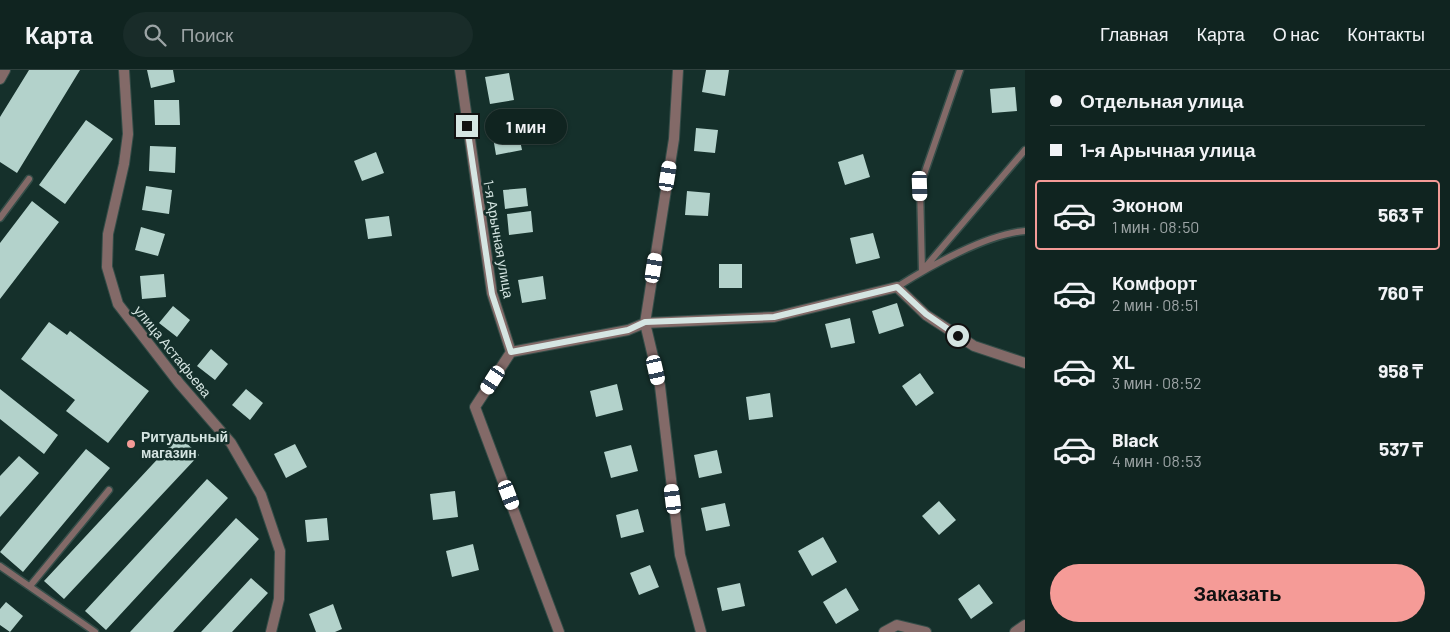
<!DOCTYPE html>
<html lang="ru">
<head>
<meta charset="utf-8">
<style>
  :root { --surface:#102420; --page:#192c29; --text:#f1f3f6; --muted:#9ca4a5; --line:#30413e; --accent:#f59b97 }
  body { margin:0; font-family:Barlow,sans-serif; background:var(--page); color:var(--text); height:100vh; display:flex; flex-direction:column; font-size:19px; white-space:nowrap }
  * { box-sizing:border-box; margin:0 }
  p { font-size:16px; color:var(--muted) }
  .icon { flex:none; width:28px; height:28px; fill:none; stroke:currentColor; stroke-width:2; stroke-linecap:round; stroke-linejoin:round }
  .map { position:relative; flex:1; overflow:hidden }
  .details { display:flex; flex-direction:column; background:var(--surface); width:425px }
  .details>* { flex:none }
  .hud { display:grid; align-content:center; height:110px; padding:0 25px; background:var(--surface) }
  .end { position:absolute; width:22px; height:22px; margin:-11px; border:6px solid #d5e5e2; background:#111; box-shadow:0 0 0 2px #111 }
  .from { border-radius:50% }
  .bubble { position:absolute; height:35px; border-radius:18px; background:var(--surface); box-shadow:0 1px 4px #0004,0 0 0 1px var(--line); font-size:16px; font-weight:700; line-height:35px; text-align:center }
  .car { position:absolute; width:15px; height:30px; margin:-15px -8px; border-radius:6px; box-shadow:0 0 4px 1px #0007; background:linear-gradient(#fff 24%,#345 0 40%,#fff 0 76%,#345 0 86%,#fff 0) }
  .hud b { display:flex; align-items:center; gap:18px; height:48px; font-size:19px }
  .hud b+b { border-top:1px solid var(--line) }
  .hud i { width:12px; height:12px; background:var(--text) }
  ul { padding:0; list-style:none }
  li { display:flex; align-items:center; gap:15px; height:70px; margin:0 10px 8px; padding:0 15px; border:2px solid transparent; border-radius:5px }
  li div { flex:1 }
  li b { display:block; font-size:19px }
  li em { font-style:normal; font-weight:700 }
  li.active { border-color:var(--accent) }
  li>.icon { width:45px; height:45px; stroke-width:1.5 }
  .button { display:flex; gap:10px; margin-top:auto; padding:10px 25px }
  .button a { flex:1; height:58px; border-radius:30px; background:var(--accent); color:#111; font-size:20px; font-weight:700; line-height:58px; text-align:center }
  header { display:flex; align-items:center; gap:30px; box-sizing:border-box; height:70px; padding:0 25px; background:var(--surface); border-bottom:1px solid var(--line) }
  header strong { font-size:24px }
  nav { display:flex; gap:28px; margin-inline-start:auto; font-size:18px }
  .search { width:350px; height:45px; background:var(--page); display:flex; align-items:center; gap:12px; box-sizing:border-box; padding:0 18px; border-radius:28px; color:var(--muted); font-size:19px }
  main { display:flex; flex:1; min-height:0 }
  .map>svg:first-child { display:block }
</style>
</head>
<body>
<header>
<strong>Карта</strong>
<div class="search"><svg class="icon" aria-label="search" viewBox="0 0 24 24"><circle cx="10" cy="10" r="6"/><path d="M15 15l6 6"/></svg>Поиск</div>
<nav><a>Главная</a><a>Карта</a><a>О нас</a><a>Контакты</a></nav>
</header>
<main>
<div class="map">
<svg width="1025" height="562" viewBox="0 0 1025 562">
  <rect width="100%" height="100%" fill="#15302b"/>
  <path fill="#b3d2cb" d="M29,0H80L17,103L0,92V47Z
    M147,0H173L175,12L151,18Z
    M706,0H729L725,26L702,22Z
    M509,3L514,30L490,34L485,7Z
    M1015,17L1017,41L992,43L990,19Z
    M154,30H179L180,55H155Z
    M86,50L113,69L65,134L39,115Z
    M517,56L522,80L496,85L492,61Z
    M696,58L718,60L715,83L694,81Z
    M150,76L176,77L175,103L149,101Z
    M376,82L384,103L362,111L354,91Z
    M863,84L870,107L845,115L838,92Z
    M146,116L172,120L169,144L142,140Z
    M526,118L528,136L505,139L503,120Z
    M687,121L710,123L708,146L685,145Z
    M32,131L59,152L0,229V173Z
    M531,141L533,162L509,165L507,144Z
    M389,146L392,166L368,169L365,149Z
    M141,157L165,164L158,186L135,180Z
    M873,163L880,188L856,194L850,168Z
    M719,194H742V218H719Z
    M164,204L166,227L142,229L140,206Z
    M543,206L546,229L522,233L518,210Z
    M897,233L904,256L879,264L872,241Z
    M173,236L190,250L177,267L159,253Z
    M850,248L855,273L831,278L825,254Z
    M49,252L67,265L70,261L149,321L108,373L66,341L75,330L21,289Z
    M211,279L228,294L215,310L197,296Z
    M920,303L934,323L916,336L902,316Z
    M617,314L623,340L596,347L590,321Z
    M0,319L58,365L44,384L0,349Z
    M246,319L263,333L250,350L232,335Z
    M770,323L773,347L749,350L746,327Z
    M179,366L199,385L64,529L44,511Z
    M295,374L307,397L286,408L274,384Z
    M631,375L638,401L611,408L604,382Z
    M86,379L110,398L23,502L0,482Z
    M717,380L722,403L699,408L694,385Z
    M19,386L39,403L0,447V406Z
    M207,409L228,428L106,560L85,541Z
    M455,421L458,447L433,450L430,424Z
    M939,431L956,450L939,465L922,446Z
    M725,433L730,456L706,461L701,438Z
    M638,439L644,462L621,468L616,445Z
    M236,448L259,469L173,562H130Z
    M327,448L329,470L307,472L305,450Z
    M823,467L837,492L812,506L798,481Z
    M473,474L479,500L452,507L446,481Z
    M650,495L659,517L639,525L630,503Z
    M251,508L268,523L232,562H201Z
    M740,513L745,536L722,541L717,518Z
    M979,514L993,533L971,549L958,529Z
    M846,518L859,540L836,554L823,532Z
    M6,532L23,546L10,562L0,555V539Z
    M333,534L342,559L335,562H316L309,544Z"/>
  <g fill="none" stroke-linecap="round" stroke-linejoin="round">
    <defs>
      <path id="service" d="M960,0L920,116L922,201L1025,80
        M0,148L29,109
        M897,217C930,196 987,164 1025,161
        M0,496L95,562
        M30,516L109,420"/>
      <path id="minor" d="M124,0L128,64L124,94L108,164L107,197L118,234L179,313L231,373L261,425L280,481L279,529L271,562
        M460,0L492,223L511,282
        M678,0L674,69L645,253L660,316L680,485L701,562
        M0,9L5,0
        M559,562L475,337L511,282L628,260L645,253L774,247L897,217L926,245L974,276L1025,293
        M884,562L897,555L926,562
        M1015,562L1025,555"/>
    </defs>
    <use href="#service" stroke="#344d48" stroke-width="9"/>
    <use href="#minor" stroke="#344d48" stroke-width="12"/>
    <use href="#service" stroke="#836a68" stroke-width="6"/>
    <use href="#minor" stroke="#836a68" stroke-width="10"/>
  </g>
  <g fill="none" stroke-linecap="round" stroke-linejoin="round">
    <path stroke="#d5e5e2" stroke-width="6" d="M467,56L492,224L511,282L628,260L645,252L774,247L897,217L926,244L958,266"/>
  </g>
  <circle fill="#f59b97" stroke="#15302b" stroke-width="2" cx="131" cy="374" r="5"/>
  <g text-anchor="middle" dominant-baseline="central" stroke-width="5" stroke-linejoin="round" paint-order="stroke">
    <g font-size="14" fill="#d5e5e2" stroke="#15302b">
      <text transform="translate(499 169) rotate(80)">1-я Арычная улица</text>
      <text transform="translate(173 281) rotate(51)">улица Астафьева</text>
    </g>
    <g font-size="14" font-weight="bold" fill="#d5e5e2" stroke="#15302b" text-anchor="start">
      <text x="141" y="366">Ритуальный<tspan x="141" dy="16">магазин</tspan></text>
    </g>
  </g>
</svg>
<i class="end from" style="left:958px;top:266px"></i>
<i class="end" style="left:467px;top:56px"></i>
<div class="bubble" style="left:485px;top:39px;width:82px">1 мин</div>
<i class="car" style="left:668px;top:106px;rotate:9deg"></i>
<i class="car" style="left:920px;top:116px;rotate:178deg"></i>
<i class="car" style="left:654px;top:198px;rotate:9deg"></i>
<i class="car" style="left:656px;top:300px;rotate:167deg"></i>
<i class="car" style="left:493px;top:310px;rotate:213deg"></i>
<i class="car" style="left:509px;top:425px;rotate:159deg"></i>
<i class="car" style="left:673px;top:429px;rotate:353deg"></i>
</div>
<section class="details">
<div class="hud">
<b><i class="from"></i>Отдельная улица</b>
<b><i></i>1-я Арычная улица</b>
</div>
<ul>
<li class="active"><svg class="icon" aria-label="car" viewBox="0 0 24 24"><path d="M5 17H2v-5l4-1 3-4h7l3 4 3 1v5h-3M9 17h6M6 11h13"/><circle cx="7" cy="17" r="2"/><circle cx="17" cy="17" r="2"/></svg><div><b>Эконом</b><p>1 мин · 08:50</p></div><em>563 ₸</em></li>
<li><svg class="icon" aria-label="car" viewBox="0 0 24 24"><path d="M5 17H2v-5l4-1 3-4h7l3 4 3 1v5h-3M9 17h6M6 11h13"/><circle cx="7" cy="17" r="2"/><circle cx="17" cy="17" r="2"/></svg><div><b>Комфорт</b><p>2 мин · 08:51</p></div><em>760 ₸</em></li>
<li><svg class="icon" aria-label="car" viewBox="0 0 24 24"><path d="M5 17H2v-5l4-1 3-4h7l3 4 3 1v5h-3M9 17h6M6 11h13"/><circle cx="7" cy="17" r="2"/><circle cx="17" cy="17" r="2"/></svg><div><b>XL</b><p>3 мин · 08:52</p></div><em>958 ₸</em></li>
<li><svg class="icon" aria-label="car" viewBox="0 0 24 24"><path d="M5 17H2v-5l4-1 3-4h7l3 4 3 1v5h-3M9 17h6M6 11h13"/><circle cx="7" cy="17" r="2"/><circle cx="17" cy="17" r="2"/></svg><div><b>Black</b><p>4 мин · 08:53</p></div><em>537 ₸</em></li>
</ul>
<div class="button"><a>Заказать</a></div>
</section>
</main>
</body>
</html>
